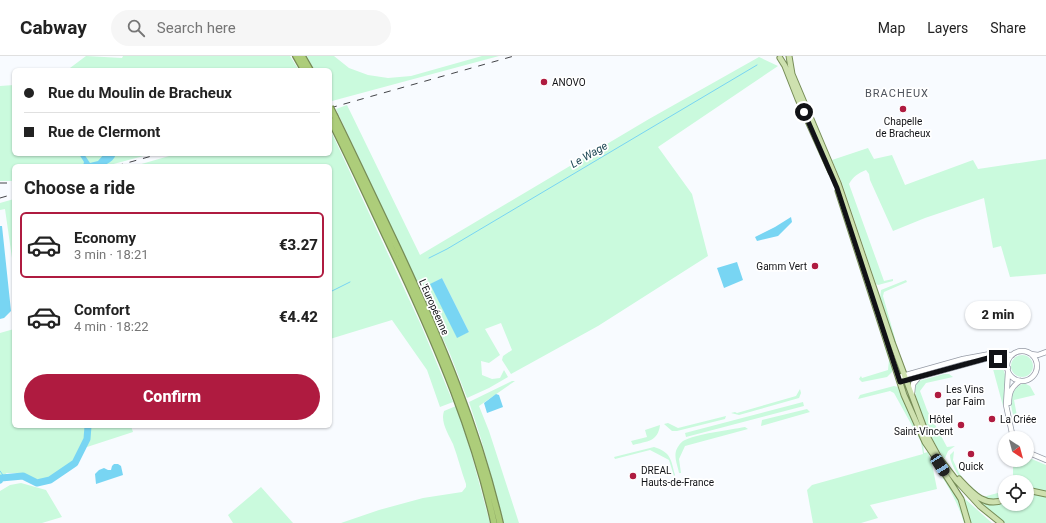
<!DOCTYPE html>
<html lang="en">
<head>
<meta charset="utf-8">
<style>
  :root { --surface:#fff; --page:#f6f6f6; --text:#222; --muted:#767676; --line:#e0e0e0; --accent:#af1b40 }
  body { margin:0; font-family:Roboto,sans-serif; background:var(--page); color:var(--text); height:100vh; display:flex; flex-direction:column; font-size:15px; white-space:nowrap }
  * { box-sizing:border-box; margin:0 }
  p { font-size:13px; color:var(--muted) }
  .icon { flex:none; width:22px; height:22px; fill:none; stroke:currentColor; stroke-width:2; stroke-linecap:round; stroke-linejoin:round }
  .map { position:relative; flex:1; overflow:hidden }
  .sheet { position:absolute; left:12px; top:108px; width:320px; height:264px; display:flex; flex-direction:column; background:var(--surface); border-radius:6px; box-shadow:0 1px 3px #0004 }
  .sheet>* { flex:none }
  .hud { position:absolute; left:12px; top:12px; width:320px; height:88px; border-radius:6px; box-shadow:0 1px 3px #0004; display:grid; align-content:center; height:88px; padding:0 12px; background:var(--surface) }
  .needle { width:26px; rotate:144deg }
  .fabs { position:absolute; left:998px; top:375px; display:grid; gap:8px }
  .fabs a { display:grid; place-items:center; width:36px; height:36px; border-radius:50%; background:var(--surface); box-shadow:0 1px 3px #0004; font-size:20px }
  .end { position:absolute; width:18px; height:18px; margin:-9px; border:5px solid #111216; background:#fff; box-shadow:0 0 0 2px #fff }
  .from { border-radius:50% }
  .bubble { position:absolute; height:28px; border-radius:14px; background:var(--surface); box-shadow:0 1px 3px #0004; font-size:13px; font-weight:800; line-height:28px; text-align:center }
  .car { position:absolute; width:12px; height:24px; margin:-12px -6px; border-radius:5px; box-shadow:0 0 3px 1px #0007; background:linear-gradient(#222 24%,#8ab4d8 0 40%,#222 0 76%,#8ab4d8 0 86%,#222 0) }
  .hud b { display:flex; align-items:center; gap:14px; height:38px; font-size:15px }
  .hud b+b { border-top:1px solid var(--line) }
  .hud i { width:10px; height:10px; background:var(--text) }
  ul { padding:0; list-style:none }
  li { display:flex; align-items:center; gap:12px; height:66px; margin:0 8px 6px; padding:0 4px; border:2px solid transparent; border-radius:6px }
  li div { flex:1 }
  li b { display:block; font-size:15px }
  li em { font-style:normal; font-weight:800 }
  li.on { border-color:var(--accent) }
  li>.icon { width:36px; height:36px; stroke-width:1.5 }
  h2 { padding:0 12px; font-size:18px; line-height:48px }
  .button { display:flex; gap:8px; margin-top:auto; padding:8px 12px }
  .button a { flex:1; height:46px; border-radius:24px; background:var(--accent); color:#fff; font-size:16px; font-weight:800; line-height:46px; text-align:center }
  header { display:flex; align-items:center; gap:24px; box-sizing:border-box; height:56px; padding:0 20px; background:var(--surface); border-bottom:1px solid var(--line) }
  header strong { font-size:19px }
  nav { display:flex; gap:22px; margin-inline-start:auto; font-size:14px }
  .search { width:280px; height:36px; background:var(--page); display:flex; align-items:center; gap:10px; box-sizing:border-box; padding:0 14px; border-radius:22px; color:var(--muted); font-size:15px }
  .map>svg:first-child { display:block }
</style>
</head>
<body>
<header>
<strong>Cabway</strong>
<div class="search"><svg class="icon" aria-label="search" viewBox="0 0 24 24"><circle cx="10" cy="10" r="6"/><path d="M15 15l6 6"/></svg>Search here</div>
<nav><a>Map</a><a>Layers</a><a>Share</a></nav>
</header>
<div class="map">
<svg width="1046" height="467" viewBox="0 0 1046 467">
  <rect width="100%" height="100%" fill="#f8fbff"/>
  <path fill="#cafadd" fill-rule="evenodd" d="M86,0L122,2L123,0H290L299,14H73L70,12Z
    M307,0H334L349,12L368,19L388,22L411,20L482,0H499L332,45L330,42V14H314Z
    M759,1L778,10L658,91L692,138L708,200L598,270L511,318L502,304L503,300L512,294L501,267L485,273L500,299L489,307L481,305L482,319L492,323L500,322L504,314L508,321L489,332L467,342L450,298L427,248L336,53L347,49L420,199L649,63ZM442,222L469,276L457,281L431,228Z
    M14,29V98H151L106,110H14V125H0V30Z
    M330,73L421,269L453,346L440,351L427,314L392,264L330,283V110H139L138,109L176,98H330Z
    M868,92L874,103L892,99L905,129L973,104L978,113L1046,103V218L1010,221L1001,190L993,192L984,142L925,162L893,175L870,124L869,118L866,114C858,117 853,121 849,128L884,225L893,223V225L878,229L876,228L842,127L832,104Z
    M14,143V216L5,153L0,154V147Z
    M906,224L907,226L884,236L883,240L896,286L895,287L880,242L881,234Z
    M14,273V370H85L84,385L73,406L49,423L37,425L19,417H7L0,421V277Z
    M884,289H885L892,308V316L887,321L862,326L859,323L861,320L862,322L888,314L889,304Z
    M1011 310a11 11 0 1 1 22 0a11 11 0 1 1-22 0Z
    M990,302C1012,311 1005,330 1003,350Z
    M944,318H949L953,321L926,327L920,335L927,354L947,391L955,390L948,395L945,402H944C929,380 919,357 914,331L919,325Z
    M512,325H515L479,350L489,375L519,467H504L481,383L469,346Z
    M1024,327L1030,330L1035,339L1014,344L1017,360L1014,361C1009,347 1009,334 1024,327Z
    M894,330L898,331L901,335L923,386L924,397L928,396L930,402L942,416L961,447L967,467H964C957,443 944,424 931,403L937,433L870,449L878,462L861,467H813L807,434L812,429L923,398L921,386L894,337L890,335L858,343L860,339Z
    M800,333L801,337L799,342L739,359L731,357L735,356L737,357L796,340Z
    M803,346L804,350L686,381L685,377Z
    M456,350L470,393L490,467H341L379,454L423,442L462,436L466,431V428C461,415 458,401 453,388C449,379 440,366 444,355Z
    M807,353L810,356L761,370L762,364Z
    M726,360L725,363L677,375H672L664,368L668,367L678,372Z
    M660,369C658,386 647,385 633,389L631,385L647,381L645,374Z
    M89,370H131L133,376L87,391Z
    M745,371L748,373L685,390L679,403L681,417H679C678,411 674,402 676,395C677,392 680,387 683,385C696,378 729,374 745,371Z
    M654,391C671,396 671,404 675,419L674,420L669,404L650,394L615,403L614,401Z
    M954,395L953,404L959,417L965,425L983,441L1005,435V440C998,444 989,446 981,442C969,436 950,412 950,399Z
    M1027,401L1046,409V436L1027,432V426H1011L1013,422V404H1027Z
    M21,427L46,434L62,461L42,467H0V435L10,429Z
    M261,431L293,467H233L228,459Z
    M1027,436L1046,440V467H1005L981,448V445L1005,444V448H1027Z
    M964,442L992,467H969L963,443Z"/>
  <path fill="#78d5f3" d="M79,98H84L90,107L98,105L104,98H116C111,112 96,110 83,110L84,106Z
    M791,161L792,166L778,180L757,185L755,181L775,171Z
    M0,170H2L11,255L4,262L0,263Z
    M737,206L743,224L724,232L717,212Z
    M442,222L469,276L457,282L430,228Z
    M496,338L499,339L503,351L487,357L484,347Z
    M114,408H118L121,410L123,419L96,428L95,418L99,414L104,412L108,414H111L112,410Z"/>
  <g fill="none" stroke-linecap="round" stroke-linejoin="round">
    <path stroke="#78d5f3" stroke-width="1" d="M429,202L447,193L757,9
      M330,236L350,226
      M0,415L5,422"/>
    <path stroke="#78d5f3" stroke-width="7" d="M0,424L1,422L23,420L37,427L50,424L75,407L87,383L88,370"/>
    <defs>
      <path id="secondary" d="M1007 310a15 15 0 1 1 30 0a15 15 0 1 1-30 0Z
        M1031,298L1038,299L1046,296
        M1008,316L1006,349L1013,382
        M899,321L963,303L990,298L1012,299
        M900,326L988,302L998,303L1008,312
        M912,338L913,328L918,322
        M1009,347C1009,337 1011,331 1020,325
        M1027,396L1046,404"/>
      <path id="primary" d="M789,0L792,18L838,127L892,286L927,380L939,402L956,424L980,450L1001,467
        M780,2L785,10L798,43L831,116
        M838,135L904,339L925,386L946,417
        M943,415L961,443L968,467
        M959,423C972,437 986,453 1005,443
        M1027,434L1046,438"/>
      <path id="highway" d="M296,0L304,14
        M302,0L310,14
        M335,61C357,106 378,151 399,195C441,285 477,370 500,467
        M330,63C354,111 376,160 399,208C438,292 474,376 494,467"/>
    </defs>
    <use href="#secondary" stroke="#969ba6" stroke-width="6"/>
    <use href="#primary" stroke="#768c57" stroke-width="7"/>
    <use href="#highway" stroke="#768c57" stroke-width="8"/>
    <use href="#secondary" stroke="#fff" stroke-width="4.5"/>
    <use href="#primary" stroke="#cee1af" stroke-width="5"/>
    <use href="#highway" stroke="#adcd7a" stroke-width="5.5"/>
    <path stroke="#434448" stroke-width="1" stroke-dasharray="7 7" stroke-linecap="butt" d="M330,52L514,0
      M116,110L159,98
      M0,127H14
      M0,142L14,138"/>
    <defs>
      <path id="highway-bridge" d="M330,51L335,61"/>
    </defs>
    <use href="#highway-bridge" stroke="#768c57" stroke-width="8" stroke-linecap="butt"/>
    <use href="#highway-bridge" stroke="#adcd7a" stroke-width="5.5"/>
  </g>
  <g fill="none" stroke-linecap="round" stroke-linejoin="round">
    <path stroke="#111216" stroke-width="5" d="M804,56L837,132L900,326L988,302L998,303"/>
  </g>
  <g fill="#af1b40" stroke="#fff" stroke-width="1.5">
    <circle cx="544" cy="26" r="4"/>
    <circle cx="903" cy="53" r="4"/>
    <circle cx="815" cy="210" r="4"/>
    <circle cx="938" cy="339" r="4"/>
    <circle cx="992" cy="363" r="4"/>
    <circle cx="961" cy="369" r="4"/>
    <circle cx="971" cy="398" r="4"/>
    <circle cx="633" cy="420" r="4"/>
  </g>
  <g text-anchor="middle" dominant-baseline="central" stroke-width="3.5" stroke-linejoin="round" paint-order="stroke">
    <g font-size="10" fill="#111216" stroke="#fff" text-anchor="start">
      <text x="552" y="26">ANOVO</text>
      <text x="903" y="65" text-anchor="middle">Chapelle<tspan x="903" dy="12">de Bracheux</tspan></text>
      <text x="807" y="210" text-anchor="end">Gamm Vert</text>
      <text x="946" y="333">Les Vins<tspan x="946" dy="12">par Faim</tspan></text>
      <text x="953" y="363" text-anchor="end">Hôtel<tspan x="953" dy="12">Saint-Vincent</tspan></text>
      <text x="1000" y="363">La Criée</text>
      <text x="971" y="410" text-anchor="middle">Quick</text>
      <text x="641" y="414">DREAL<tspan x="641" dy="12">Hauts-de-France</tspan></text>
    </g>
    <g font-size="10" fill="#111216" stroke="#fff">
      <text transform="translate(434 251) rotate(66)">L'Européenne</text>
    </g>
    <g font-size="11" letter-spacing="1" fill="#4f545d" stroke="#fff">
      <text x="897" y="37">BRACHEUX</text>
    </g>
    <g font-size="11" font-style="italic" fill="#1d4754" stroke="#fff">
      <text transform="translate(589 99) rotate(-30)">Le Wage</text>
    </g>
  </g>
</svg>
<div class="fabs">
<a><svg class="needle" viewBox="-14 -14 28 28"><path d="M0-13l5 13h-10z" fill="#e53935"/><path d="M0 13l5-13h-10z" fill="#767676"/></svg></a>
<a><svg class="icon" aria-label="locate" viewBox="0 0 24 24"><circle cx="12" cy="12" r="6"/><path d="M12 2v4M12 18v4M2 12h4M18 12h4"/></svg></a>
</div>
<i class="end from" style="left:804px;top:56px"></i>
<i class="end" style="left:998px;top:303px"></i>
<div class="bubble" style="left:965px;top:245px;width:66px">2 min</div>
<i class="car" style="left:940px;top:409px;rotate:147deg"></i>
<div class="hud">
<b><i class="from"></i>Rue du Moulin de Bracheux</b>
<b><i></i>Rue de Clermont</b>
</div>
<section class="sheet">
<h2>Choose a ride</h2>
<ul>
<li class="on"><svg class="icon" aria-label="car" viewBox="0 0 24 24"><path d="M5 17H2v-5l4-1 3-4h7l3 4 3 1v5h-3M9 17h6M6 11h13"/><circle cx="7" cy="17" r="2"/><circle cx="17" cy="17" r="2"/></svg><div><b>Economy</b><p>3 min · 18:21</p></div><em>€3.27</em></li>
<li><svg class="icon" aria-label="car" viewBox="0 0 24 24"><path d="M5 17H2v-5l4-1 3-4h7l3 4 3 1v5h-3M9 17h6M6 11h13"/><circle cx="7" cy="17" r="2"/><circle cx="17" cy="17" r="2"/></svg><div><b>Comfort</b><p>4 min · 18:22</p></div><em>€4.42</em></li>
</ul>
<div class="button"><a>Confirm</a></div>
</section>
</div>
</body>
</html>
